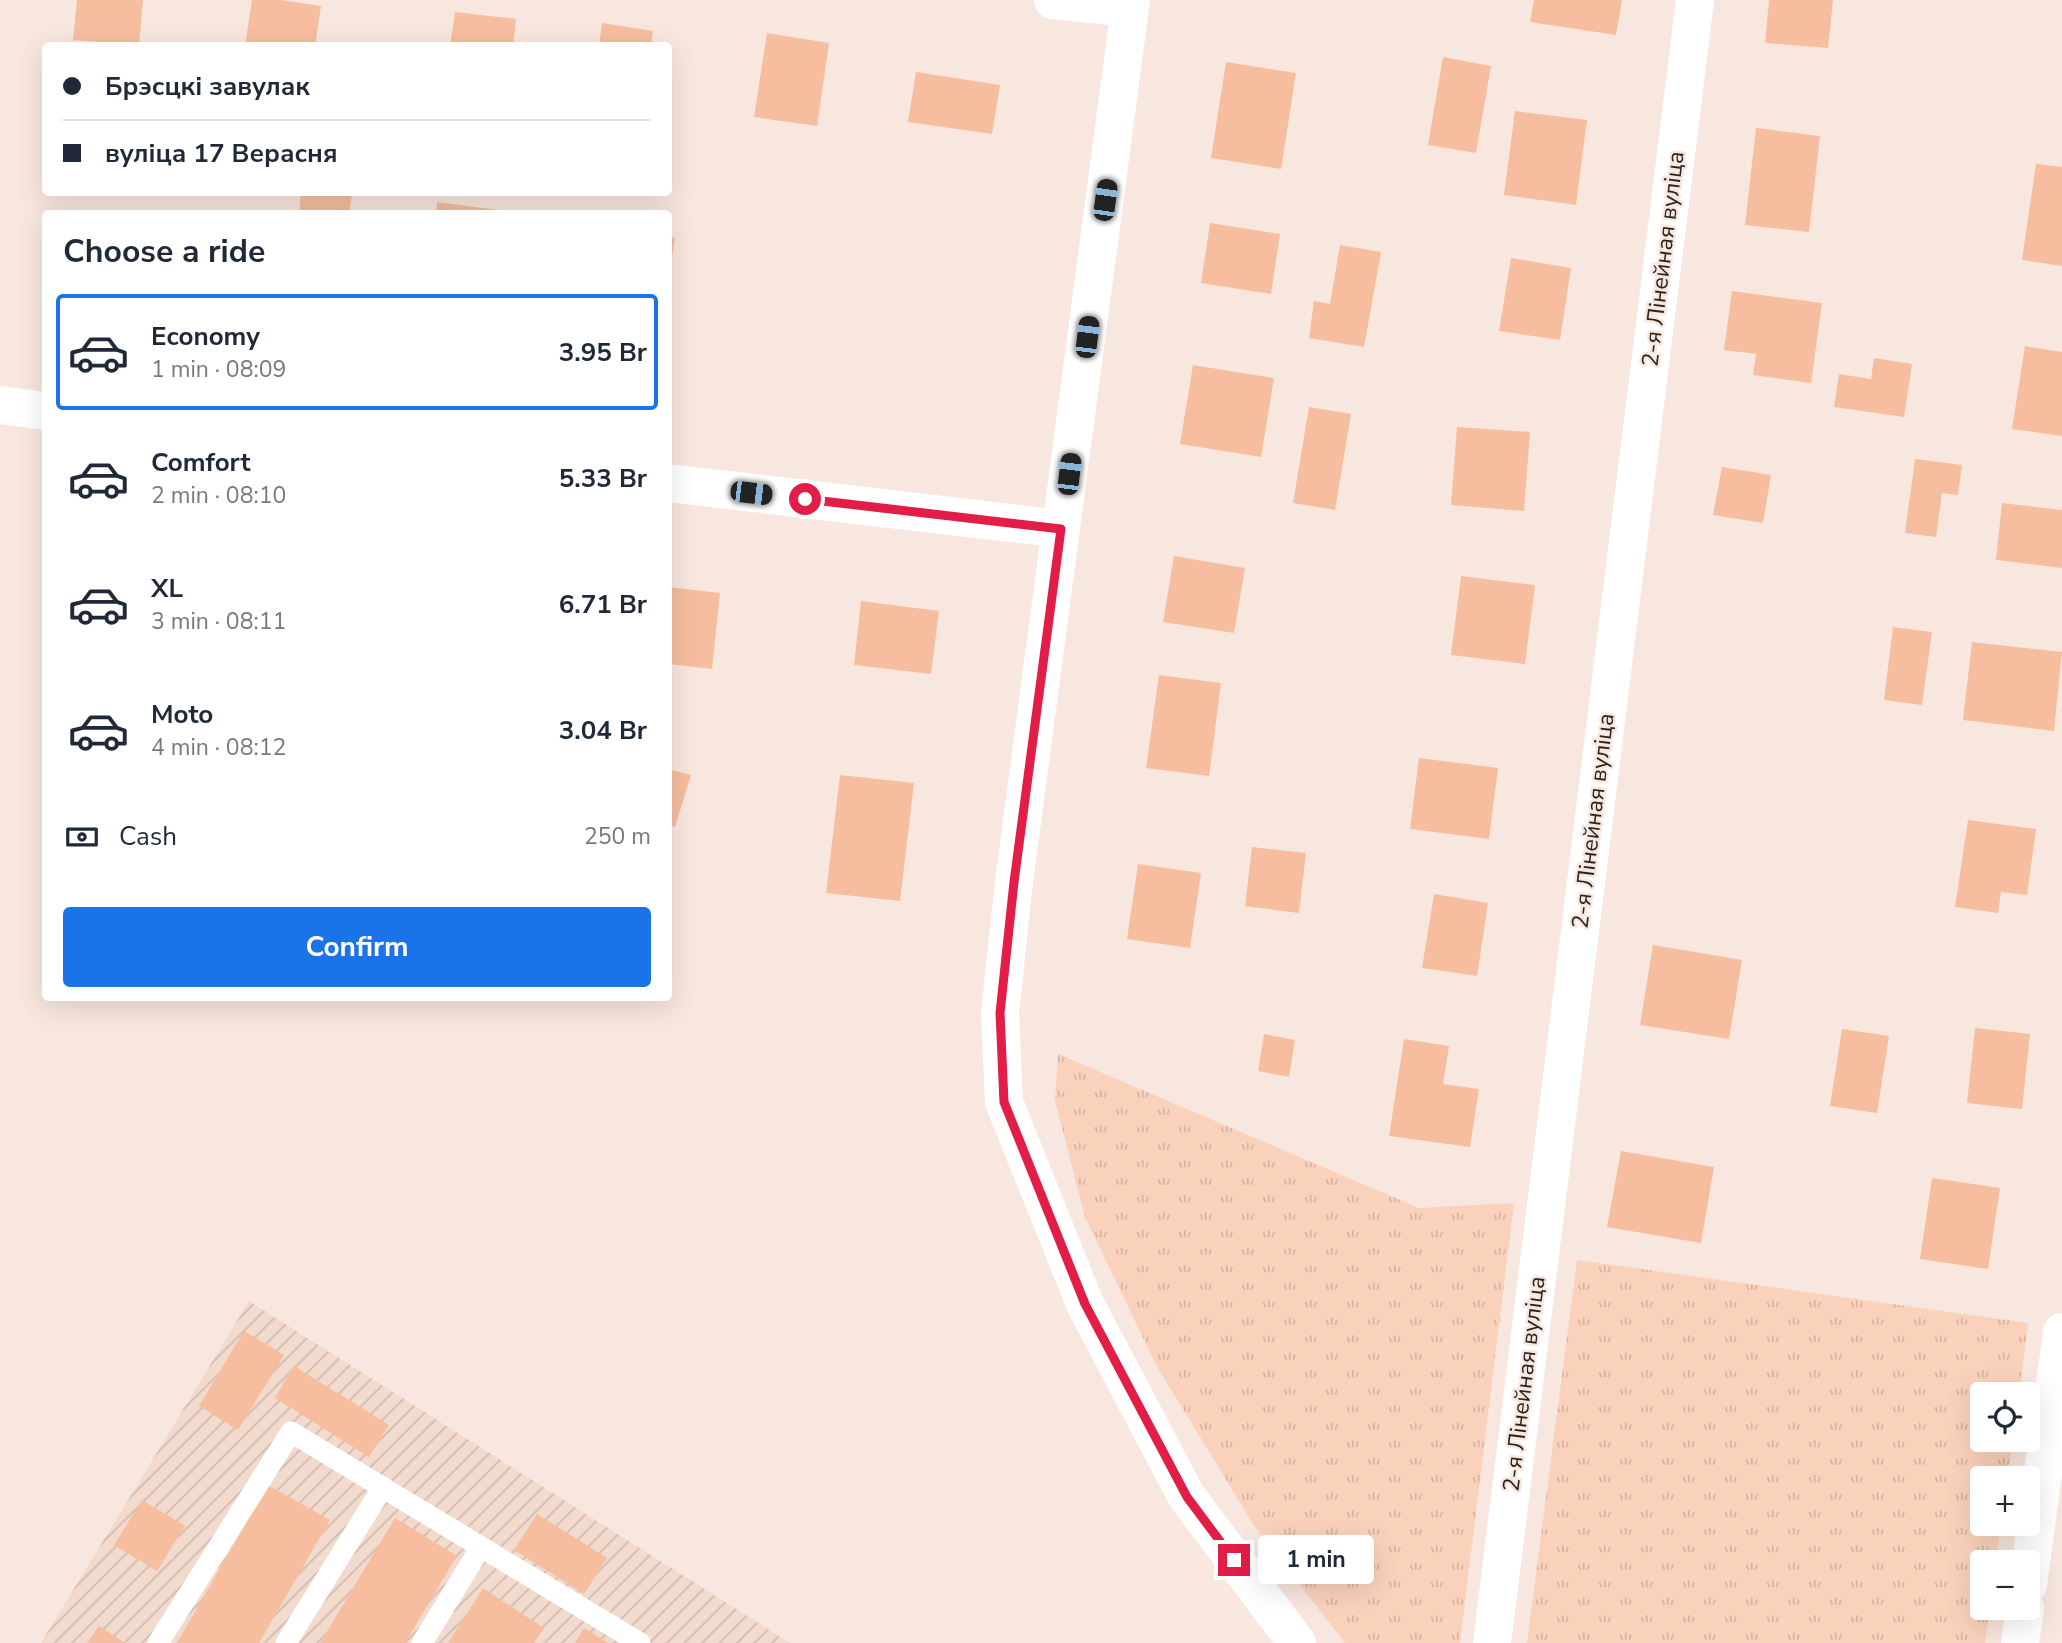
<!DOCTYPE html>
<html lang="en">
<head>
<meta charset="utf-8">
<style>
  :root { --surface:#fff; --page:#f6f6f7; --text:#1f2937; --muted:#747a83; --line:#e0e1e3; --accent:#1a73e8 }
  body { margin:0; font-family:"Nunito Sans",sans-serif; background:var(--page); color:var(--text); height:100vh; display:flex; flex-direction:column; font-size:26px; white-space:nowrap }
  * { box-sizing:border-box; margin:0 }
  p { font-size:23px; color:var(--muted) }
  .icon { flex:none; width:38px; height:38px; fill:none; stroke:currentColor; stroke-width:2; stroke-linecap:round; stroke-linejoin:round }
  .map { position:relative; flex:1; overflow:hidden }
  .panel { position:absolute; left:42px; top:210px; width:630px; height:791px; display:flex; flex-direction:column; background:var(--surface); border-radius:7px; box-shadow:0 7px 28px #0002 }
  .panel>* { flex:none }
  .hud { position:absolute; left:42px; top:42px; width:630px; height:154px; border-radius:7px; box-shadow:0 7px 28px #0002; display:grid; align-content:center; height:154px; padding:0 21px; background:var(--surface) }
  .buttons { position:absolute; left:1970px; top:1382px; display:grid; gap:14px }
  .buttons a { display:grid; place-items:center; width:70px; height:70px; border-radius:7px; background:var(--surface); box-shadow:0 7px 28px #0002; font-size:35px }
  .end { position:absolute; width:32px; height:32px; margin:-16px; border:9px solid #e11d48; background:#fff; box-shadow:0 0 0 4px #fff }
  .from { border-radius:50% }
  .bubble { position:absolute; height:49px; border-radius:7px; background:var(--surface); box-shadow:0 7px 28px #0002; font-size:23px; font-weight:700; line-height:49px; text-align:center }
  .car { position:absolute; width:21px; height:42px; margin:-21px -10px; border-radius:9px; box-shadow:0 0 5px 2px #0007; background:linear-gradient(#222 24%,#8ab4d8 0 40%,#222 0 76%,#8ab4d8 0 86%,#222 0) }
  .hud b { display:flex; align-items:center; gap:24px; height:66px; font-size:26px }
  .hud b+b { border-top:2px solid var(--line) }
  .hud i { width:18px; height:18px; background:var(--text) }
  ul { padding:0; list-style:none }
  li { display:flex; align-items:center; gap:21px; height:116px; margin:0 14px 10px; padding:0 7px; border:4px solid transparent; border-radius:7px }
  li div { flex:1 }
  li b { display:block; font-size:26px }
  li em { font-style:normal; font-weight:700 }
  li.on { border-color:var(--accent) }
  li>.icon { width:63px; height:63px; stroke-width:1.5 }
  h2 { padding:0 21px; font-size:32px; line-height:84px }
  .pay { display:flex; align-items:center; gap:18px; height:77px; padding:0 21px; font-size:26px }
  .pay p { margin-inline-start:auto }
  .button { display:flex; gap:14px; margin-top:auto; padding:14px 21px }
  .button a { flex:1; height:80px; border-radius:7px; background:var(--accent); color:#fff; font-size:28px; font-weight:700; line-height:80px; text-align:center }
  .map>svg:first-child { display:block }
</style>
</head>
<body>
<div class="map">
<svg width="2062" height="1643" viewBox="0 0 2062 1643">
  <defs>
    <pattern id="industrial-furrows" width="10" height="10" patternUnits="userSpaceOnUse" patternTransform="scale(1.75)"><rect width="10" height="10" fill="#f2dacd"/><path d="M-1 1l2-2M0 10L10 0M9 11l2-2" fill="none" stroke="#d0bbb0"/></pattern>
    <pattern id="grass-tufts" width="24" height="20" patternUnits="userSpaceOnUse" patternTransform="scale(1.75)"><rect width="24" height="20" fill="#fad2bc"/><path d="M3 7l-1-3M5 7V3M7 7l1-3M15 17l-1-3M17 17v-4M19 17l1-3" fill="none" stroke="#d6b4a1"/></pattern>
  </defs>
  <rect width="100%" height="100%" fill="#f8e7de"/>
  <path fill="url(#industrial-furrows)" d="M249,1301L790,1643H41Z"/>
  <path fill="url(#grass-tufts)" d="M1058,1054L1419,1208L1514,1203L1460,1643H1345L1255,1527L1156,1365L1085,1217L1055,1101Z
    M1577,1260L2028,1323L2019,1395H1983V1440H2013L2007,1479H1983V1524H2001L1996,1563H1983V1608H1990L1985,1643H1527Z"/>
  <path fill="#f6be9f" d="M77,0H143L139,45L73,40Z
    M252,0H281L321,6L315,46H245Z
    M1534,0H1622L1616,35L1530,22Z
    M1769,0H1833L1828,48L1765,43Z
    M455,12L516,19L513,46H450Z
    M602,23L653,31L651,46H599Z
    M767,33L829,43L817,126L754,117Z
    M1443,57L1491,66L1476,153L1428,145Z
    M1226,62L1296,73L1281,169L1211,158Z
    M916,72L1000,85L992,134L908,122Z
    M1515,111L1587,120L1576,205L1504,195Z
    M1756,128L1820,136L1809,232L1745,225Z
    M2036,164L2062,167V266L2022,260Z
    M301,192L352,194L349,214H299Z
    M437,202L513,212V214H436Z
    M1210,223L1280,234L1271,294L1201,283Z
    M668,237L675,238L670,269L668,268Z
    M1340,245L1381,252L1364,347L1309,338L1314,301L1330,304Z
    M1511,258L1571,268L1560,340L1499,331Z
    M1732,291L1822,303L1811,383L1753,375L1756,354L1724,350Z
    M2025,346L2062,352V436L2012,429Z
    M1874,358L1912,364L1904,417L1834,407L1839,374L1871,379Z
    M1193,365L1274,378L1261,457L1180,444Z
    M1309,407L1351,414L1335,510L1293,503Z
    M1457,427L1530,432L1524,511L1451,505Z
    M1915,459L1962,465L1958,495L1942,493L1936,537L1905,533Z
    M1722,467L1771,475L1763,523L1713,515Z
    M2002,503L2062,510V568L1996,560Z
    M1174,556L1245,568L1234,633L1163,622Z
    M1461,576L1535,585L1525,664L1451,655Z
    M668,587L720,593L712,669L668,664Z
    M861,601L939,611L931,674L854,665Z
    M1893,627L1932,632L1922,705L1884,700Z
    M1972,642L2062,652L2054,731L1963,720Z
    M1159,675L1221,683L1209,776L1146,768Z
    M1419,758L1498,768L1489,839L1410,829Z
    M668,769L691,775L675,827L668,825Z
    M840,775L914,783L900,901L826,893Z
    M1968,820L2036,829L2027,895L2001,892L1998,913L1955,907Z
    M1252,847L1306,853L1299,913L1245,906Z
    M1138,864L1201,873L1190,948L1127,939Z
    M1434,894L1488,903L1477,976L1422,968Z
    M1653,945L1742,960L1729,1039L1640,1025Z
    M1975,1028L2030,1034L2022,1109L1967,1103Z
    M1842,1029L1889,1036L1877,1113L1830,1106Z
    M1264,1034L1295,1040L1289,1077L1258,1071Z
    M1404,1039L1449,1046L1443,1084L1479,1089L1470,1147L1389,1136Z
    M1621,1151L1714,1167L1701,1243L1607,1227Z
    M1932,1178L2000,1188L1988,1269L1920,1259Z
    M244,1331L284,1355L238,1430L199,1406Z
    M294,1366L389,1425L369,1457L275,1398Z
    M268,1485L330,1520L259,1643H177Z
    M142,1500L185,1526L157,1571L114,1545Z
    M537,1514L607,1558L584,1594L514,1550Z
    M395,1518L457,1556L405,1643H320Z
    M483,1588L544,1628L534,1643H448Z
    M99,1626L125,1643H87Z
    M584,1628L608,1643H575Z"/>
  <g fill="none" stroke-linecap="round" stroke-linejoin="round">
    <path stroke="#fff" stroke-width="21" d="M158,1643L291,1432L640,1643
      M286,1643L383,1487
      M422,1643L481,1547"/>
    <path stroke="#fff" stroke-width="38" d="M1053,0L1130,8
      M1131,0L1014,882L1000,1013L1004,1102L1085,1304L1187,1497L1297,1643
      M0,405L46,411
      M668,483L1061,529
      M2028,1585L2062,1332
      M1492,1643L1695,0
      M2020,1643L2025,1608"/>
  </g>
  <g fill="none" stroke-linecap="round" stroke-linejoin="round">
    <path stroke="#e11d48" stroke-width="9" d="M805,499L1061,529L1014,882L1000,1013L1004,1102L1085,1304L1187,1497L1234,1560"/>
  </g>
  <g text-anchor="middle" dominant-baseline="central" stroke-width="5" stroke-linejoin="round" paint-order="stroke">
    <g font-size="23" fill="#292320" stroke="#f8e7de">
      <text transform="translate(1663 259) rotate(-83)">2-я Лінейная вуліца</text>
      <text transform="translate(1593 821) rotate(-83)">2-я Лінейная вуліца</text>
      <text transform="translate(1524 1384) rotate(-83)">2-я Лінейная вуліца</text>
    </g>
  </g>
</svg>
<div class="buttons">
<a><svg class="icon" aria-label="locate" viewBox="0 0 24 24"><circle cx="12" cy="12" r="6"/><path d="M12 2v4M12 18v4M2 12h4M18 12h4"/></svg></a>
<a>+</a>
<a>−</a>
</div>
<i class="end from" style="left:805px;top:499px"></i>
<i class="end" style="left:1234px;top:1560px"></i>
<div class="bubble" style="left:1258px;top:1535px;width:116px">1 min</div>
<i class="car" style="left:1105px;top:200px;rotate:8deg"></i>
<i class="car" style="left:1087px;top:337px;rotate:7deg"></i>
<i class="car" style="left:1069px;top:474px;rotate:7deg"></i>
<i class="car" style="left:751px;top:493px;rotate:97deg"></i>
<div class="hud">
<b><i class="from"></i>Брэсцкі завулак</b>
<b><i></i>вуліца 17 Верасня</b>
</div>
<section class="panel">
<h2>Choose a ride</h2>
<ul>
<li class="on"><svg class="icon" aria-label="car" viewBox="0 0 24 24"><path d="M5 17H2v-5l4-1 3-4h7l3 4 3 1v5h-3M9 17h6M6 11h13"/><circle cx="7" cy="17" r="2"/><circle cx="17" cy="17" r="2"/></svg><div><b>Economy</b><p>1 min · 08:09</p></div><em>3.95 Br</em></li>
<li><svg class="icon" aria-label="car" viewBox="0 0 24 24"><path d="M5 17H2v-5l4-1 3-4h7l3 4 3 1v5h-3M9 17h6M6 11h13"/><circle cx="7" cy="17" r="2"/><circle cx="17" cy="17" r="2"/></svg><div><b>Comfort</b><p>2 min · 08:10</p></div><em>5.33 Br</em></li>
<li><svg class="icon" aria-label="car" viewBox="0 0 24 24"><path d="M5 17H2v-5l4-1 3-4h7l3 4 3 1v5h-3M9 17h6M6 11h13"/><circle cx="7" cy="17" r="2"/><circle cx="17" cy="17" r="2"/></svg><div><b>XL</b><p>3 min · 08:11</p></div><em>6.71 Br</em></li>
<li><svg class="icon" aria-label="car" viewBox="0 0 24 24"><path d="M5 17H2v-5l4-1 3-4h7l3 4 3 1v5h-3M9 17h6M6 11h13"/><circle cx="7" cy="17" r="2"/><circle cx="17" cy="17" r="2"/></svg><div><b>Moto</b><p>4 min · 08:12</p></div><em>3.04 Br</em></li>
</ul>
<div class="pay"><svg class="icon" aria-label="cash" viewBox="0 0 24 24"><path d="M3 7h18v10H3z"/><circle cx="12" cy="12" r="2"/></svg>Cash<p>250 m</p></div>
<div class="button"><a>Confirm</a></div>
</section>
</div>
</body>
</html>
